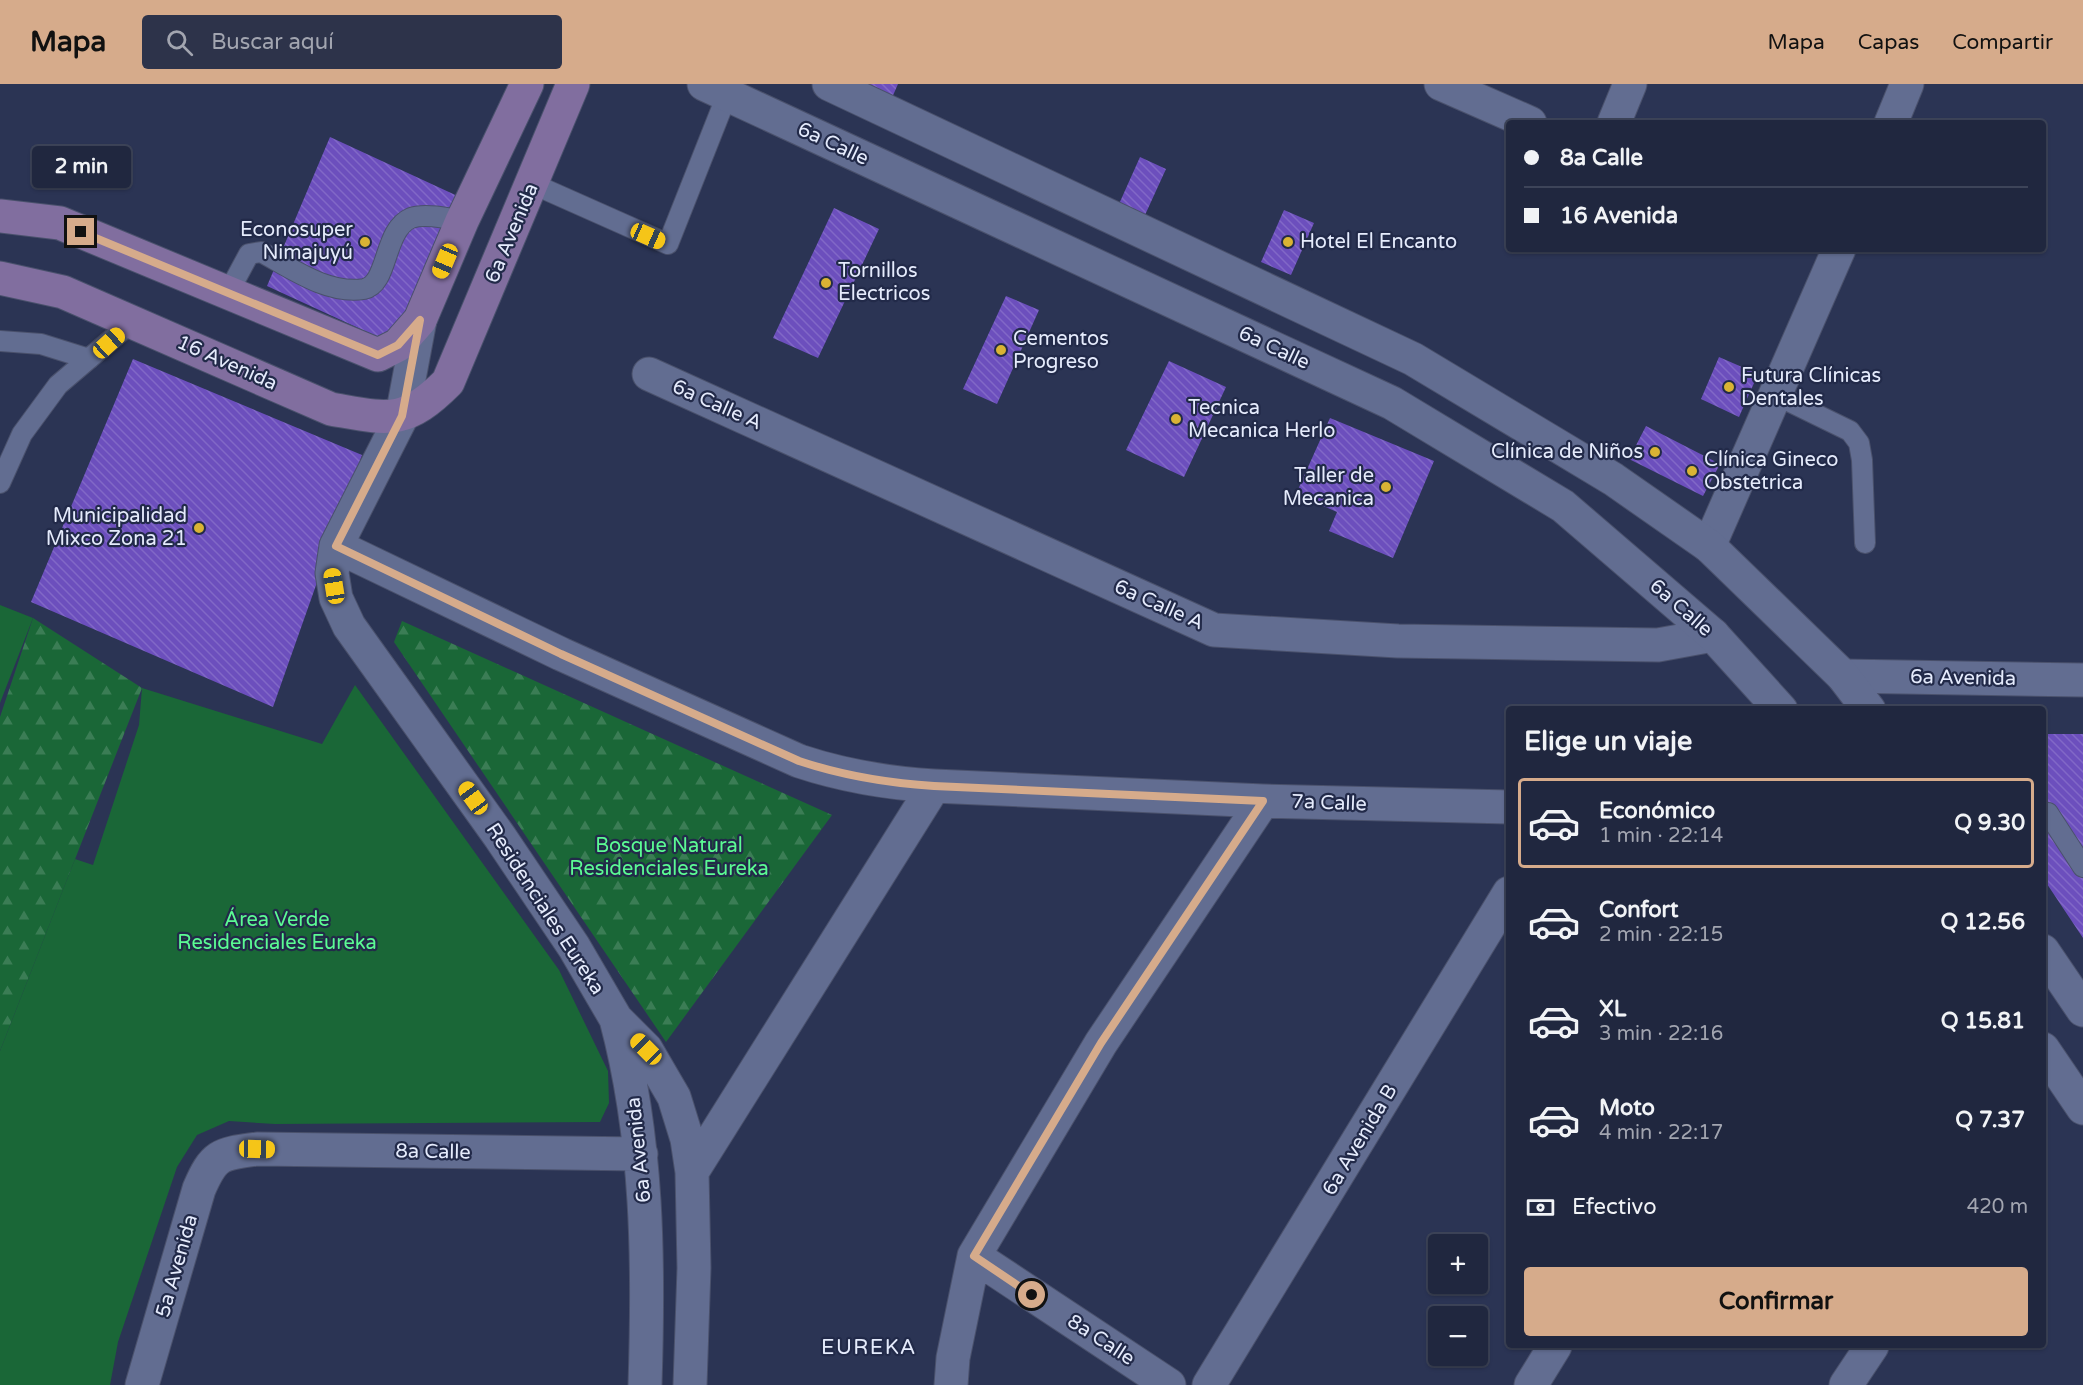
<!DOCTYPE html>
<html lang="es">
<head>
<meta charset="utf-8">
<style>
  :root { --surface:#20273f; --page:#2d334a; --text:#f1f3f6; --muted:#a2a5b0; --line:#3d4459; --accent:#d6ab8b }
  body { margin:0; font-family:"Varela Round",sans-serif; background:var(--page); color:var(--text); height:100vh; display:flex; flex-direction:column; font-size:22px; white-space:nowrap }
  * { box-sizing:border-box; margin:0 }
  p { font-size:20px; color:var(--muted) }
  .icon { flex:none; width:33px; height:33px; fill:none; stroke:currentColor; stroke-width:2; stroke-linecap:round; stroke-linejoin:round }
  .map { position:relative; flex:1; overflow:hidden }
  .details { position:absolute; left:1506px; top:622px; width:540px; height:642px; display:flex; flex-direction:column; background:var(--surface); border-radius:6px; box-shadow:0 2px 4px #0004,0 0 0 2px var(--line) }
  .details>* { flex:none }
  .banner { position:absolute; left:1506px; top:36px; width:540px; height:132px; border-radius:6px; box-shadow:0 2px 4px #0004,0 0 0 2px var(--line); display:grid; align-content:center; height:132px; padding:0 18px; background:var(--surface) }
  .buttons { position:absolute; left:1428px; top:1150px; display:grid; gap:12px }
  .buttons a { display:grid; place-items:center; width:60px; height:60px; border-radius:6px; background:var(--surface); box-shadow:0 2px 4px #0004,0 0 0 2px var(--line); font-size:30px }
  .end { position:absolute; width:27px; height:27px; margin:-14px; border:8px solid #d6ab8b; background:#111; box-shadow:0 0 0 3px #111 }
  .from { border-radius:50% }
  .bubble { position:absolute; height:42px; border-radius:6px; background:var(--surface); box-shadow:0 2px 4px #0004,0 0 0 2px var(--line); font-size:20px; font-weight:700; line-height:42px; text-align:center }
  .car { position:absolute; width:18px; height:36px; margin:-18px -9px; border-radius:8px; box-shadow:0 0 4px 2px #0007; background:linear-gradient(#f5c518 24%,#345 0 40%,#f5c518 0 76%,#345 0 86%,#f5c518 0) }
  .banner b { display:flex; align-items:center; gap:21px; height:57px; font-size:22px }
  .banner b+b { border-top:2px solid var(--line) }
  .banner i { width:15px; height:15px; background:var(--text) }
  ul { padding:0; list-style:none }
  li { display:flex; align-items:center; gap:18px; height:90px; margin:0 12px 9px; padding:0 6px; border:3px solid transparent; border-radius:6px }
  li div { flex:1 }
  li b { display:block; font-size:22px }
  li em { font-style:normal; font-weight:700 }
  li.active { border-color:var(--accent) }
  li>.icon { width:54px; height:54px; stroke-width:1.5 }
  h2 { padding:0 18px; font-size:27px; line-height:72px }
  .pay { display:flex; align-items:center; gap:15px; height:66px; padding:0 18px; font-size:22px }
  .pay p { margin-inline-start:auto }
  .button { display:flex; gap:12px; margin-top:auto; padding:12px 18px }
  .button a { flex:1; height:69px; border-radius:6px; background:var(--accent); color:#111; font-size:24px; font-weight:700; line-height:69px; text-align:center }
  header { display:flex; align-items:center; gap:36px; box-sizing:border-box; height:84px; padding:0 30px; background:var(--accent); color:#111 }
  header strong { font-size:28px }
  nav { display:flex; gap:33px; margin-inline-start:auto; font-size:21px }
  .search { width:420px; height:54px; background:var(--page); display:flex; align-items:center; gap:15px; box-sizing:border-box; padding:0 21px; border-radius:6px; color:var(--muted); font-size:22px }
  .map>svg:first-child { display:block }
</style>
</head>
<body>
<header>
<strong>Mapa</strong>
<div class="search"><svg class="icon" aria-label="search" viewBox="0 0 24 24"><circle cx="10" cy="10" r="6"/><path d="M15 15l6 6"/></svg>Buscar aquí</div>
<nav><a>Mapa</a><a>Capas</a><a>Compartir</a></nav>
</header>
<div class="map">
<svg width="2083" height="1301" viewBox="0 0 2083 1301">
  <defs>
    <pattern id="forest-firs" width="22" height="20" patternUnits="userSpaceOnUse" patternTransform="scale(1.5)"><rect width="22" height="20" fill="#1a6737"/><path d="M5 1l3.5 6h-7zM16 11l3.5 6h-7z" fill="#3b7d55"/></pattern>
    <pattern id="building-back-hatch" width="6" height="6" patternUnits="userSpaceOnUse" patternTransform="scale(1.5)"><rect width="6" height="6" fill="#6c4fbd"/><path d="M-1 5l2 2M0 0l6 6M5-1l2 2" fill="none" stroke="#8168c7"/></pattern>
  </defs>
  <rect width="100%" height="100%" fill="#2b3454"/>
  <path fill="url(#forest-firs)" d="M33,534L142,604L0,967V633Z
    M402,537L832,731L666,958L394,558Z"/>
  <path fill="#1a6737" d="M0,521L33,534L0,619Z
    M355,601L559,886L608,987L609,1019L600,1038L275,1040L229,1037L197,1051L177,1083L118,1258L110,1301H0V967L75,775L93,781L139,641L142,604L322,660Z"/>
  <path fill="url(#building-back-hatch)" d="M854,0H898L891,16Z
    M330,53L464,115L412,232L380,254L267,202Z
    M1140,73L1166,85L1145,131L1119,120Z
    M834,124L879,145L818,274L773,254Z
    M1284,126L1314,139L1291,191L1261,178Z
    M1006,212L1039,226L997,320L963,305Z
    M1719,273L1758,290L1739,333L1701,315Z
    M133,275L362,371L273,623L31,518Z
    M1169,277L1226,303L1184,393L1126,366Z
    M1330,334L1434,377L1393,474L1329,447L1337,428L1296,410Z
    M1646,342L1720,380L1703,412L1629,375Z
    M2043,650H2083V854L2043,794Z"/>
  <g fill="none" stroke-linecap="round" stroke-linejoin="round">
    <defs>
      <path id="service" d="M533,100L668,160L727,11
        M228,209L249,170L261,168C291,184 328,211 364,205C389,200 383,146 411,134C424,129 448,134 462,137
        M0,257L41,260L89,275
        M1776,311L1850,347L1859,359L1862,376L1865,459
        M0,399L22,350L58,301L132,238
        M2043,729H2048L2083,783"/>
      <path id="minor" d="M1441,0L1530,39
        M1614,39L1630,0
        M1891,39L1907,0
        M420,236L402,332L336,462L332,489L336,514L349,542L500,753L574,863L616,935L646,965L674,1013L687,1055L692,1088L694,1184L690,1301
        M649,290L1214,546L1398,557L1658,561L1713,551
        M336,462L561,570L799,677C844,692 886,699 934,702L1263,717L1509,723
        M1709,462L1839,165
        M1843,592L2083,596
        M616,935C648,1055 649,1178 645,1301
        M692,1088L934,702
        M974,1172L1169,1301
        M142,1301L199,1105C214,1070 220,1070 257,1065L641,1070
        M951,1301L953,1274L974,1172L1101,959L1263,717
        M1209,1301L1509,809
        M1531,1301L1555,1262
        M1846,1301L1872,1262"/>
      <path id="tertiary" d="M704,0L1392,319L1563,422L1713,551L1781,626
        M829,0L1413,275L1613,395L1709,462L1843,592L1869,626
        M2043,867L2083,926
        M2043,965L2083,1024"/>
      <path id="secondary" d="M0,132L60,139L378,271L398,261L420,236L462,137L527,0
        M0,194L63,208L331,325C388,335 404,342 448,298L573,0"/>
    </defs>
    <use href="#service" stroke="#4a516c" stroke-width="22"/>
    <use href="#minor" stroke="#4a516c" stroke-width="35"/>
    <use href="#tertiary" stroke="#4a516c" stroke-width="35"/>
    <use href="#secondary" stroke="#4a516c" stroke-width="35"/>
    <use href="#service" stroke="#626d91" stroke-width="20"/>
    <use href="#minor" stroke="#626d91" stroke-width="33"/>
    <use href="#tertiary" stroke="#626d91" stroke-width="33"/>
    <use href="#secondary" stroke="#816e9f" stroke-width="33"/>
  </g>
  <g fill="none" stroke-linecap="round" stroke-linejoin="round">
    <path stroke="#d6ab8b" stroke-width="8" d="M81,148L378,271L398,261L420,236L402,332L336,462L561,570L799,677C844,692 886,699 934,702L1263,717L1101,959L974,1172L1032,1211"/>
  </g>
  <g fill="#d9b334" stroke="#222a49" stroke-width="2">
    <circle cx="365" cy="158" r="6"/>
    <circle cx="1288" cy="158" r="6"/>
    <circle cx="826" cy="199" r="6"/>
    <circle cx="1001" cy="266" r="6"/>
    <circle cx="1729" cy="303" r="6"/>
    <circle cx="1176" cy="335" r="6"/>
    <circle cx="1655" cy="368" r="6"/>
    <circle cx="1692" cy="387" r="6"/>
    <circle cx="1386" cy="403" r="6"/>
    <circle cx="199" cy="444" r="6"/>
  </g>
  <g text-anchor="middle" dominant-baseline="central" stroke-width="4.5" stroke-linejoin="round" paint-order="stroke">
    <g font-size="20" fill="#e5ebfc" stroke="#222a49">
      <text transform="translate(833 60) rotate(25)">6a Calle</text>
      <text transform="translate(512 149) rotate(-67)">6a Avenida</text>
      <text transform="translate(1274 264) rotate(25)">6a Calle</text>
      <text transform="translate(227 279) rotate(24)">16 Avenida</text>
      <text transform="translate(717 321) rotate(24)">6a Calle A</text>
      <text transform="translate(1159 521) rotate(24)">6a Calle A</text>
      <text transform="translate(1681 524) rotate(41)">6a Calle</text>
      <text transform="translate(1963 594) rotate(1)">6a Avenida</text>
      <text transform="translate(1329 719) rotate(2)">7a Calle</text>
      <text transform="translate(545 825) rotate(57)">Residenciales Eureka</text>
      <text transform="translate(1360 1056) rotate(-59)">6a Avenida B</text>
      <text transform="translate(639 1066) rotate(-96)">6a Avenida</text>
      <text transform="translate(433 1068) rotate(1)">8a Calle</text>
      <text transform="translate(177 1182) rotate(-74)">5a Avenida</text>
      <text transform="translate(1101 1256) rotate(33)">8a Calle</text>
    </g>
    <g font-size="20" fill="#e5ebfc" stroke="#222a49" text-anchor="start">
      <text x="353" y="146" text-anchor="end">Econosuper<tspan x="353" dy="23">Nimajuyú</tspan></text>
      <text x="1300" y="158">Hotel El Encanto</text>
      <text x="838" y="187">Tornillos<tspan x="838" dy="23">Electricos</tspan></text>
      <text x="1013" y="255">Cementos<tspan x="1013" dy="23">Progreso</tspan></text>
      <text x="1741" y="292">Futura Clínicas<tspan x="1741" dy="23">Dentales</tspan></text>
      <text x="1188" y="324">Tecnica<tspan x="1188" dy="23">Mecanica Herlo</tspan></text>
      <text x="1643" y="368" text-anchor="end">Clínica de Niños</text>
      <text x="1704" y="376">Clínica Gineco<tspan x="1704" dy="23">Obstetrica</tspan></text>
      <text x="1374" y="392" text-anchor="end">Taller de<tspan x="1374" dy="23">Mecanica</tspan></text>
      <text x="187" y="432" text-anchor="end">Municipalidad<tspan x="187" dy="23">Mixco Zona 21</tspan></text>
    </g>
    <g font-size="20" fill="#5bfb93" stroke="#222a49">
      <text x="669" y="762">Bosque Natural<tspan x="669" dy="23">Residenciales Eureka</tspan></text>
      <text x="277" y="836">Área Verde<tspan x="277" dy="23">Residenciales Eureka</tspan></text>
    </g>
    <g font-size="21" letter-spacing="1.5" fill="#e5ebfc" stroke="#222a49">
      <text x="869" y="1263">EUREKA</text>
    </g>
  </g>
</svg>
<div class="buttons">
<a>+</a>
<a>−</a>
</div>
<i class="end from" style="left:1032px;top:1211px"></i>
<i class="end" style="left:81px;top:148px"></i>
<div class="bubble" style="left:32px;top:62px;width:99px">2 min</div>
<i class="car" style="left:648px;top:152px;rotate:114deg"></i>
<i class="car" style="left:445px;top:177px;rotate:203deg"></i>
<i class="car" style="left:109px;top:259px;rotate:48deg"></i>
<i class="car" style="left:334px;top:502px;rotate:351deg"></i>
<i class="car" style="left:473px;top:714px;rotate:324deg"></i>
<i class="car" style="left:646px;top:965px;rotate:315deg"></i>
<i class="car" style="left:257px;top:1065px;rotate:91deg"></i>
<div class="banner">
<b><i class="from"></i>8a Calle</b>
<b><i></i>16 Avenida</b>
</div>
<section class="details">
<h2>Elige un viaje</h2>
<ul>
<li class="active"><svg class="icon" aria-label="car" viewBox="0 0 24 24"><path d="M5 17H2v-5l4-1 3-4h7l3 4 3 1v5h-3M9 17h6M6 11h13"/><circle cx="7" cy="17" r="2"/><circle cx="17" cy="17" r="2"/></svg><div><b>Económico</b><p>1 min · 22:14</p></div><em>Q 9.30</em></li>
<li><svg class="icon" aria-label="car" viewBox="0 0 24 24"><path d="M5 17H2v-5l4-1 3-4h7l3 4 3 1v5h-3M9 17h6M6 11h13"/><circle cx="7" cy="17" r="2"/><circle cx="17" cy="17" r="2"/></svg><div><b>Confort</b><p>2 min · 22:15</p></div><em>Q 12.56</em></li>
<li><svg class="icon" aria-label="car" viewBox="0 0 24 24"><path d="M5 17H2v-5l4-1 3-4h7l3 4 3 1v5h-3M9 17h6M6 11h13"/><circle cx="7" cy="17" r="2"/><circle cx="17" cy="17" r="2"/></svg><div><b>XL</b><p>3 min · 22:16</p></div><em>Q 15.81</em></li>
<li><svg class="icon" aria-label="car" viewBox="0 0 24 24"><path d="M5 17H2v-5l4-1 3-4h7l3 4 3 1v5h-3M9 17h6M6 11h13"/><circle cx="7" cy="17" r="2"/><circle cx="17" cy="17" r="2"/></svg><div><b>Moto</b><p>4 min · 22:17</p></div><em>Q 7.37</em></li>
</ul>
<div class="pay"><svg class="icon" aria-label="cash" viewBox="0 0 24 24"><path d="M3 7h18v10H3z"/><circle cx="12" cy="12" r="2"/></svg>Efectivo<p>420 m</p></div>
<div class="button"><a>Confirmar</a></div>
</section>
</div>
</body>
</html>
